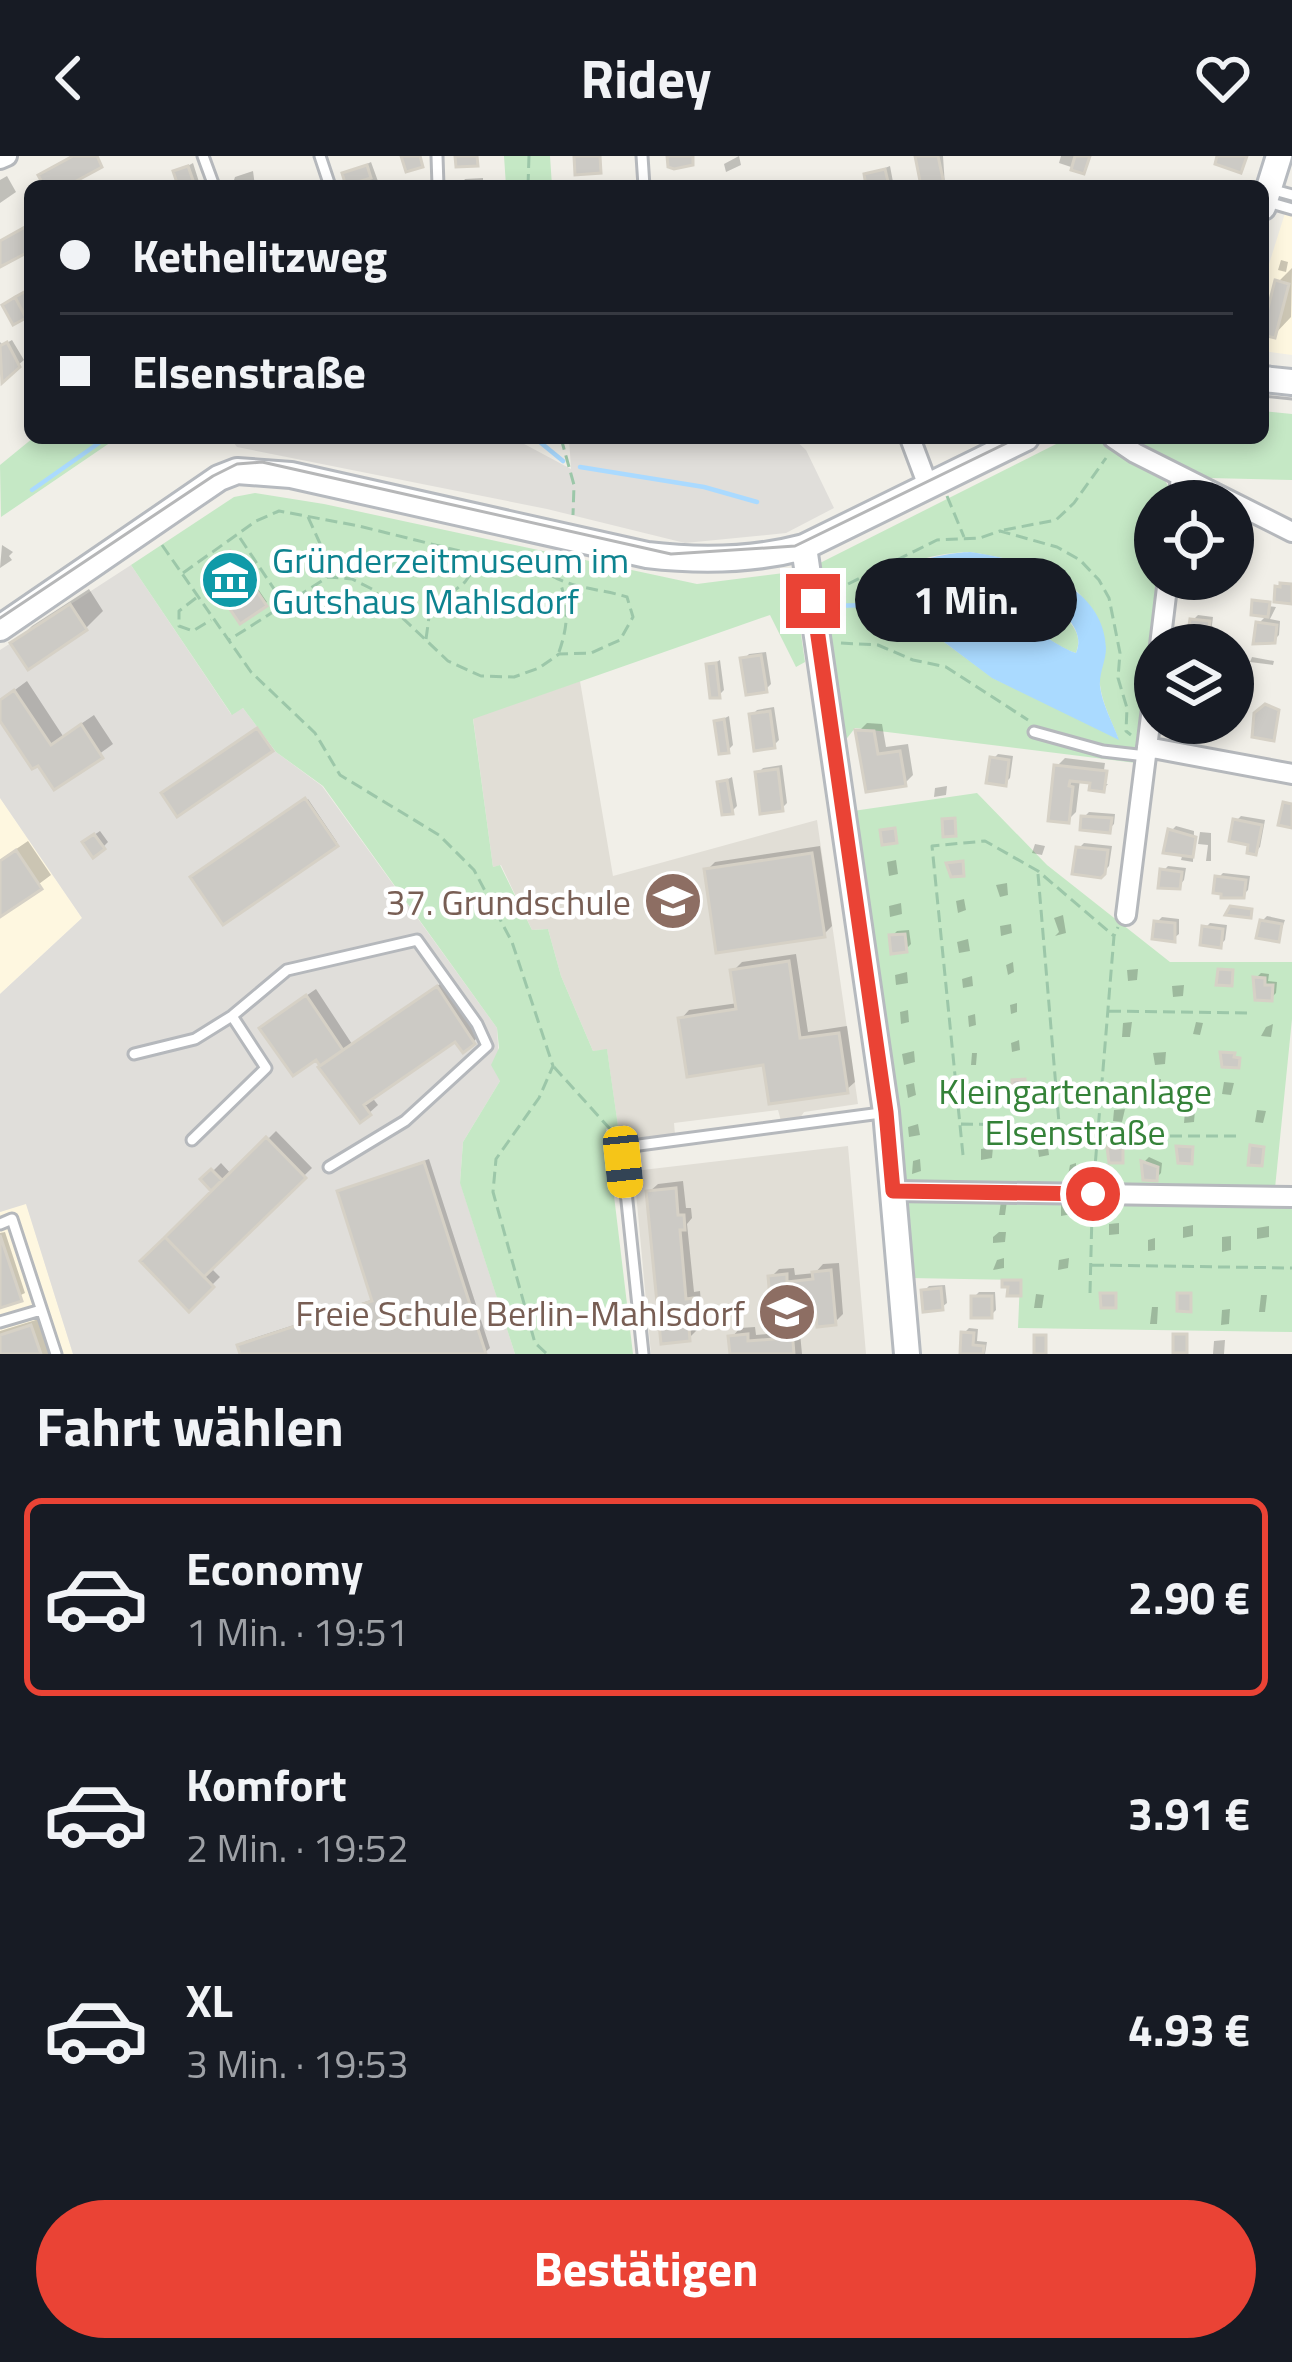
<!DOCTYPE html>
<html lang="de">
<head>
<meta charset="utf-8">
<style>
  :root { --surface:#171b24; --page:#242831; --text:#f1f3f6; --muted:#9ea1a6; --line:#363941; --accent:#ea4335 }
  body { margin:0; font-family:"Titillium Web",sans-serif; background:var(--page); color:var(--text); height:100vh; display:flex; flex-direction:column; font-size:45px; white-space:nowrap }
  * { box-sizing:border-box; margin:0 }
  p { font-size:39px; color:var(--muted) }
  .icon { flex:none; width:66px; height:66px; fill:none; stroke:currentColor; stroke-width:2; stroke-linecap:round; stroke-linejoin:round }
  .map { position:relative; height:1198px; overflow:hidden }
  .side { display:flex; flex-direction:column; background:var(--surface); flex:1 }
  .side>* { flex:none }
  .top-card { position:absolute; left:24px; top:24px; width:1245px; height:264px; border-radius:18px; box-shadow:0 6px 18px #0003; display:grid; align-content:center; height:264px; padding:0 36px; background:var(--surface) }
  .controls { position:absolute; left:1134px; top:324px; display:grid; gap:24px }
  .controls a { display:grid; place-items:center; width:120px; height:120px; border-radius:50%; background:var(--surface); box-shadow:0 6px 18px #0003; font-size:60px }
  .end { position:absolute; width:54px; height:54px; margin:-27px; border:15px solid #ea4335; background:#fff; box-shadow:0 0 0 6px #fff }
  .from { border-radius:50% }
  .bubble { position:absolute; height:84px; border-radius:42px; background:var(--surface); box-shadow:0 6px 18px #0003; font-size:39px; font-weight:700; line-height:84px; text-align:center }
  .car { position:absolute; width:36px; height:72px; margin:-36px -18px; border-radius:15px; box-shadow:0 0 9px 3px #0007; background:linear-gradient(#f5c518 24%,#345 0 40%,#f5c518 0 76%,#345 0 86%,#f5c518 0) }
  .top-card b { display:flex; align-items:center; gap:42px; height:114px; font-size:45px }
  .top-card b+b { border-top:3px solid var(--line) }
  .top-card i { width:30px; height:30px; background:var(--text) }
  ul { padding:0; list-style:none }
  li { display:flex; align-items:center; gap:36px; height:198px; margin:0 24px 18px; padding:0 12px; border:6px solid transparent; border-radius:18px }
  li div { flex:1 }
  li b { display:block; font-size:45px }
  li em { font-style:normal; font-weight:700 }
  li.active { border-color:var(--accent) }
  li>.icon { width:108px; height:108px; stroke-width:1.5 }
  h2 { padding:0 36px; font-size:54px; line-height:144px }
  .primary-button { display:flex; gap:24px; margin-top:auto; padding:24px 36px }
  .primary-button a { flex:1; height:138px; border-radius:72px; background:var(--accent); color:#fff; font-size:48px; font-weight:700; line-height:138px; text-align:center }
  header { display:flex; justify-content:space-between; align-items:center; height:156px; padding:0 36px; background:var(--surface); font-size:54px; font-weight:700 }
  .map>svg:first-child { display:block }
</style>
</head>
<body>
<header><svg class="icon" aria-label="back" viewBox="0 0 24 24"><path d="M15 5l-7 7 7 7"/></svg>Ridey<svg class="icon" aria-label="heart" viewBox="0 0 24 24"><path d="M12 20l-8-8c-3-5 5-10 8-4 3-6 11-1 8 4z"/></svg></header>
<div class="map">
<svg width="1292" height="1198" viewBox="0 0 1292 1198">
  <rect width="100%" height="100%" fill="#f1efe8"/>
  <path fill="#fef7e0" d="M1292,35V199L1263,195V127Z
    M0,642L82,762L0,838Z
    M26,1047L73,1198H0V1056Z"/>
  <path fill="#e0deda" d="M230,282H513L571,313L569,282H793L806,294L834,352L786,377L685,387L547,353L237,291Z
    M131,409L231,558L243,552L276,596L322,630L497,872L500,925L463,986L460,1026L515,1198H73L26,1048L0,1056V838L82,762L0,642V494Z"/>
  <path fill="#e1ded6" d="M580,525L613,720L817,664L858,948L804,956L800,962L781,965L778,954L674,967L675,979L625,986L618,970L607,894L593,895L561,820L548,773L532,774L501,709L493,711L473,562Z
    M848,990L866,1198H651L634,1015Z"/>
  <path fill="#c5e8c5" fill-rule="evenodd" d="M504,0H550L552,30H506Z
    M1263,255L1292,258V324L1209,322L1181,316L1123,282H1263Z
    M33,282H117L1,361L0,309Z
    M1068,282H1096L1165,325L1171,334L1170,345H1155V423H1160L1136,607L855,572L844,586L820,407ZM970,396C1007,402 1064,412 1087,447C1098,464 1098,509 1100,529C1102,547 1112,566 1118,582L993,522L940,483L894,471L867,449C883,408 931,397 970,396Z
    M255,337L324,348L697,428L792,416L805,506L796,511L770,459L473,563L493,711L500,709L532,774L548,773L561,820L593,895L607,893L618,970L606,973L633,1198H515L460,1027L463,986L500,925L491,909L499,892L497,872L323,630L276,596L243,552L232,559L131,409L234,341Z
    M1024,422C1033,425 1046,427 1053,433C1060,439 1059,444 1062,452C1069,470 1084,475 1076,497C1056,491 1010,459 1005,438L1012,425Z
    M977,637L1047,709L1170,806H1292V863L1274,1042L1292,1044V1176L1018,1172L1020,1124L910,1122L853,655Z"/>
  <path fill="#aadaff" fill-rule="evenodd" d="M970,396C1022,403 1104,427 1106,492C1106,505 1099,517 1100,530C1102,548 1113,567 1119,584L992,522L940,483L909,477L870,456C862,413 939,397 970,396ZM1024,422L1047,429L1058,439C1061,463 1086,472 1076,497C1057,491 1010,459 1005,438L1012,425Z"/>
  <path fill="#0003" d="M739,0L741,9L726,16L724,8Z
    M918,0H943L945,30H924Z
    M1061,0H1091L1083,15L1059,7Z
    M371,6L379,28L350,30L346,18Z
    M193,7L199,26L181,30L177,16Z
    M890,10L893,26L888,30H870L867,19Z
    M253,15L255,30H232L235,21Z
    M7,20L16,36L0,47V24Z
    M483,22V30H460L465,23Z
    M1281,104L1288,106L1286,116L1278,114Z
    M1292,112L1291,161L1274,179L1278,126Z
    M12,184L24,204L3,222L0,186L3,189Z
    M1233,373L1246,375L1245,379L1251,380L1238,393H1233Z
    M2,389L13,396L9,400L12,404L0,412Z
    M233,396L267,446L241,464L207,413Z
    M89,433L103,455L86,472L14,488L32,470Z
    M1257,444L1270,445L1269,450L1276,451L1270,463L1280,465L1279,479L1274,484L1259,467L1268,458Z
    M1198,459L1213,461L1211,477L1206,482L1193,464Z
    M766,496L771,528L766,533L744,503L749,498Z
    M1252,501L1274,505L1273,509L1250,506Z
    M720,504L724,534L719,539L709,510Z
    M27,525L63,580L94,559L113,588L55,630L0,560V545Z
    M774,551L779,584L774,589L752,559L757,554Z
    M729,560L733,589L728,594L717,566Z
    M867,567L882,568L886,591L908,588L913,619L904,628L869,633L859,575Z
    M1209,567H1230L1224,573Z
    M998,598L1013,600L1010,622L1005,627L993,603Z
    M1065,602L1105,607L1102,628H1108L1103,633L1093,624L1080,623L1076,656L1068,664L1057,610Z
    M782,609L787,647L782,652L758,617L763,612Z
    M732,621L737,650L732,655L720,627Z
    M947,630L946,639L934,641L935,632Z
    M308,643L337,686L223,765L194,722Z
    M1089,656L1115,658L1114,668L1109,673L1084,661Z
    M1241,660L1265,664L1260,691L1255,696L1236,665Z
    M1176,670L1194,675L1193,706L1181,704L1183,697L1171,675Z
    M100,675L108,686L103,691L91,681Z
    M1200,676L1211,677V705H1206L1208,689L1198,688Z
    M28,685L51,719L0,757V704Z
    M1084,687L1112,690L1109,710L1100,719L1079,692Z
    M1035,688L1045,690L1042,699L1032,697Z
    M820,690L832,770L823,779L707,714L715,706Z
    M896,704L898,718L889,720L887,706Z
    M1168,710L1186,712L1184,724L1179,730L1163,715Z
    M1223,717L1250,720L1248,734L1243,739L1218,722Z
    M1007,727L1008,739L1000,741L996,729Z
    M964,743L966,754L958,757L956,745Z
    M901,747L902,758L890,761L889,750Z
    M1063,759L1066,777L1055,780L1059,776L1054,762Z
    M1267,760L1285,764L1278,783L1262,765Z
    M1162,761L1179,763V778L1174,782L1157,766Z
    M1210,767L1227,769L1225,784L1220,789L1205,772Z
    M1011,768L1012,777L1001,780L1000,770Z
    M909,774L911,788L906,793L892,780L897,775Z
    M968,783L970,795L959,797L957,786Z
    M796,798L808,876L847,870L855,926L846,934L766,906L681,863L689,854L738,847L733,815L742,806Z
    M1013,806L1014,816L1008,819L1006,809Z
    M1138,813L1137,824L1128,825L1127,814Z
    M907,816L908,827L896,829L895,819Z
    M1261,817L1269,818L1268,825L1277,826L1276,837L1271,842L1256,822Z
    M972,820L973,830L963,832L962,823Z
    M446,824L481,878L473,886L456,882L371,940L378,949L369,957L317,900L271,864L316,833L352,888Z
    M1184,829L1183,840L1173,841L1172,830Z
    M1017,847V856L1011,858L1010,849Z
    M908,854L909,866L901,868L900,856Z
    M975,858L976,869L969,871L968,860Z
    M1132,866L1130,881H1122L1123,867Z
    M1196,866L1203,867L1200,879L1193,878Z
    M1273,868L1271,881L1261,880L1266,871Z
    M1019,884L1020,894L1012,896L1011,887Z
    M914,895L915,906L904,909L902,898Z
    M1166,896L1165,908L1155,909L1153,897Z
    M972,897H977L976,909H971Z
    M1161,923L1160,937L1152,938L1153,924Z
    M1224,926L1234,927L1231,939L1222,938Z
    M914,927L916,939L908,942L906,929Z
    M1079,934L1081,946L1070,949L1072,937Z
    M988,938L987,949L975,950L976,939Z
    M1125,953L1122,966L1113,965L1114,954Z
    M1195,954L1194,966L1184,967L1185,955Z
    M1257,954L1266,955L1263,967L1255,966Z
    M918,968L920,979L909,981L908,971Z
    M276,975L312,1012L210,1111L220,1121L190,1151L216,1035L205,1023L221,1007L232,1019Z
    M993,991L992,1002L981,1004V993Z
    M1048,991L1049,999L1039,1001L1038,994Z
    M1149,1001L1162,1007L1161,1017L1156,1022L1144,1006Z
    M429,1003L490,1192L483,1198H243L240,1190L245,1185L374,1143L340,1036Z
    M920,1003L921,1015L912,1018L913,1005Z
    M1076,1007V1022L1067,1024L1070,1009Z
    M683,1025L686,1052H691L692,1062L687,1068L694,1136L700,1135L701,1146L695,1152L697,1174L689,1182L649,1036L658,1028Z
    M1001,1045H1007L1005,1059H999Z
    M1072,1047V1058L1061,1060V1049Z
    M1119,1067V1078L1109,1079V1068Z
    M1193,1069V1080L1183,1082V1071Z
    M1269,1070V1081L1257,1083V1072Z
    M5,1076L25,1137L0,1149V1077Z
    M999,1076H1006L1005,1086L993,1087V1081Z
    M1231,1080V1094L1222,1096V1081Z
    M1155,1082V1094L1148,1095V1084Z
    M1004,1102V1112L993,1114L997,1104Z
    M1069,1102L1068,1112L1058,1114L1059,1104Z
    M839,1107L843,1158L835,1166L818,1154L798,1156L802,1198H733L732,1181L740,1172L755,1171L756,1179L776,1177L771,1121L779,1113L794,1112L795,1119L815,1117L823,1108Z
    M945,1129L947,1147L942,1151L924,1135L929,1130Z
    M979,1136H995L996,1154L991,1159L974,1141Z
    M1036,1138L1044,1139L1042,1152H1034Z
    M1261,1139H1267L1265,1156H1259Z
    M1152,1151H1158L1157,1168H1150Z
    M1230,1153L1229,1168L1221,1169L1222,1154Z
    M39,1163L51,1198H0V1175Z
    M969,1172L978,1173L977,1185L987,1186L985,1198H963L964,1177Z
    M1225,1184L1224,1198H1213L1214,1185Z"/>
  <g fill="none" stroke-linecap="round" stroke-linejoin="round">
    <path stroke="#aadaff" stroke-width="4.5" d="M535,282L563,305
      M580,311L704,331L757,346
      M32,334L106,282
      M831,450L867,449"/>
  </g>
  <path fill="#cccac5" stroke="#d6d1c6" stroke-width="3" d="M73,0H97L102,11L67,30H44L38,19Z
    M401,0H420L423,11L406,16Z
    M455,0H477L478,10L456,11Z
    M574,0H600L601,17L575,19Z
    M667,0H693V9L674,13L668,11Z
    M915,0H938L944,28L921,30Z
    M1075,0H1090L1084,18L1071,14Z
    M1217,0H1247L1241,17L1215,8Z
    M367,9L371,22L346,30L342,17Z
    M188,10L195,30H178L173,15Z
    M885,13L889,30H866L864,18Z
    M27,70L30,95L0,111V85Z
    M1275,124L1289,128L1275,182L1263,179V172Z
    M28,134L30,159L26,162L15,141Z
    M15,141L26,162L13,169L2,149Z
    M7,186L20,211L2,227L0,190Z
    M230,395L267,450L240,468L225,446L221,448L214,438L218,435L203,413Z
    M1280,427L1292,428V448L1274,446L1275,430L1280,431Z
    M1252,444L1270,446L1268,461L1251,459Z
    M70,448L87,474L28,514L10,487Z
    M1190,463L1210,465L1207,485L1187,483Z
    M1256,466L1277,469L1275,487L1253,488Z
    M761,499L767,536L746,539L740,502Z
    M716,507L720,542H710L706,508Z
    M14,534L51,589L81,568L103,602L54,634L38,610L32,613L0,565V544Z
    M1265,548L1279,554L1274,585L1252,581L1254,557Z
    M770,555L775,592L754,595L749,558Z
    M724,563L729,597L719,598L714,565Z
    M257,572L273,595L177,661L161,637Z
    M855,574L874,575L878,598L900,595L906,630L866,636Z
    M990,601L1009,604L1006,630L986,627Z
    M1054,609L1107,615L1104,636L1089,634L1090,627L1070,625L1069,630L1073,631L1069,667L1048,665Z
    M778,613L783,655L760,658L755,616Z
    M727,624L733,658L722,659L717,626Z
    M305,642L338,690L223,769L190,721Z
    M1283,646L1292,648V672L1278,669Z
    M1081,660L1112,662L1110,677L1080,674Z
    M955,662L956,680L943,681L942,663Z
    M1233,663L1262,669L1256,699L1247,697L1248,689L1229,685Z
    M895,672L897,687L882,689L880,674Z
    M1168,673L1196,681L1193,701L1163,697Z
    M94,678L105,693L93,702L82,686Z
    M1076,691L1108,694L1105,718L1101,722L1072,718Z
    M16,694L42,733L0,761V705Z
    M812,697L825,781L716,797L704,713Z
    M963,705L964,720L951,721L946,707Z
    M1160,713L1182,716L1180,733L1158,732Z
    M1215,720L1246,724L1244,742H1221V738L1213,737Z
    M1230,750L1252,753L1251,762L1225,759Z
    M1260,764L1282,768L1279,786L1256,782Z
    M1154,765L1175,767V786L1152,783Z
    M1202,770L1223,773L1221,792L1200,789Z
    M905,778L907,796L891,798L889,779Z
    M789,805L800,882L839,877L848,937L769,948L763,909L687,921L678,862L736,853L730,814Z
    M1218,813L1233,814L1232,830L1216,829Z
    M1253,821L1265,822V829H1273L1272,845L1255,844Z
    M437,830L475,888L463,897L455,886L364,949L371,959L360,967L318,911Z
    M306,839L343,894L320,910L316,904L293,920L259,872Z
    M1220,896L1235,897L1234,901L1240,902L1239,912L1222,911Z
    M1025,923L1026,942L1013,943L1012,924Z
    M266,981L306,1022L204,1121L165,1081Z
    M1250,989L1264,991L1262,1010L1248,1009Z
    M1176,990L1193,991L1192,1008L1178,1007Z
    M1107,991L1123,992V1007H1109Z
    M1141,1005L1158,1011L1157,1025L1143,1024Z
    M424,1006L486,1198H240L237,1189L372,1145L337,1035Z
    M211,1013L222,1024L211,1035L200,1023Z
    M676,1032L678,1059H684L685,1074H680L686,1143L693,1142L694,1158H688L690,1185L661,1188L646,1035Z
    M0,1079L22,1145L0,1152Z
    M165,1081L214,1131L189,1156L140,1105Z
    M831,1114L836,1169L817,1171L816,1158L790,1160L792,1173L773,1175L768,1120L787,1118V1126L813,1123L812,1116Z
    M1002,1124H1021V1140H1007L1008,1131H1002Z
    M941,1132L943,1154L923,1156L921,1134Z
    M1100,1137H1116V1152H1101Z
    M1177,1137H1191V1156L1177,1155Z
    M971,1140H992V1162H971Z
    M31,1169L41,1198H0V1179Z
    M792,1173L794,1198H730L728,1180L748,1178V1185L774,1183L773,1175Z
    M961,1176L974,1177L973,1189L984,1190L983,1198H960Z
    M1173,1178H1187V1197H1173Z
    M1034,1179H1046V1198H1034Z"/>
  <g fill="none" stroke-linecap="round" stroke-linejoin="round">
    <defs>
      <path id="lane" d="M203,0L214,30
        M320,0L330,30
        M437,0L438,30
        M642,0L644,30
        M1274,34L1292,39
        M1268,46L1292,53
        M1034,576L1103,595L1146,600
        M134,898L195,883L232,860L287,814L417,784L477,868L487,890L405,965L329,1011
        M192,984L266,912L232,860
        M0,1068L12,1063L56,1198
        M0,1166L41,1154
        M643,1198L623,1007L627,995L639,989L881,957"/>
      <path id="street" d="M0,3L7,0
        M910,282L928,330
        M1113,282L1135,297L1292,376
        M1178,345L1181,321
        M1160,489L1168,423
        M1147,591L1292,618
        M1126,759L1155,528
        M893,1035L1292,1041"/>
      <path id="secondary" d="M1263,51L1279,0
        M1263,223L1292,226
        M804,391L886,956L907,1198
        M0,472L219,322L237,315L291,319L647,399C698,405 755,404 804,391L1026,282"/>
    </defs>
    <use href="#lane" stroke="#b5b8bc" stroke-width="15"/>
    <use href="#street" stroke="#b5b8bc" stroke-width="24"/>
    <use href="#secondary" stroke="#b6babf" stroke-width="30"/>
    <path stroke="#9cc7a9" stroke-width="3" stroke-dasharray="12 6" stroke-linecap="butt" d="M528,30L529,0
      M561,282L574,329L573,359
      M947,340L964,381
      M308,361L327,403L328,419
      M1004,374L1056,364L1074,347L1106,302
      M240,382L284,448
      M162,389L251,516L315,577L340,619L439,679L474,714L512,786L553,910L539,942L496,1003L493,1036L535,1187L547,1198
      M183,417L256,365L279,355L359,370L548,417C568,432 602,433 627,441L633,461L620,484L591,497L559,498L539,512L514,521L481,520L448,505L372,433L352,423L328,421L229,484
      M832,436L937,384L980,382L1000,375L1057,391L1080,404L1099,424L1109,442L1120,497L1118,522L1127,552L1126,575L1131,579
      M196,442L179,455V470L193,475L211,464
      M426,483L430,454L465,426L479,406
      M841,487L878,489L913,504L946,511L1028,564
      M559,496C568,470 569,452 560,426
      M1038,718L1059,967
      M1109,855L1251,857
      M554,911L620,984
      M961,968L1095,970
      M1098,980H1242
      M963,999L932,690L985,685L1038,715L1114,780
      M1094,1023L1114,780L1118,771
      M1092,1109L1292,1112
      M1090,1137L1092,1057"/>
    <use href="#lane" stroke="#fff" stroke-width="9"/>
    <use href="#street" stroke="#fff" stroke-width="18"/>
    <use href="#secondary" stroke="#fff" stroke-width="24"/>
    <path stroke="#b6b7b8" stroke-width="3" d="M1263,240L1292,243
      M0,462L213,320L237,308L262,306L671,398L795,390L1017,282"/>
  </g>
  <g fill="none" stroke-linecap="round" stroke-linejoin="round">
    <path stroke="#ea4335" stroke-width="15" d="M813,445L886,956L893,1035L1093,1038"/>
  </g>
  <defs>
    <symbol id="museum-disc" viewBox="-11 -11 22 22"><circle r="9.5" fill="#0f9aa8" stroke="#fff"/><path d="M0-6L6-3V-2H-6V-3ZM-5-1h2V3h-2ZM-1-1h2V3h-2ZM3-1h2V3H3ZM-6 4H6V6H-6Z" fill="#fff"/></symbol>
    <symbol id="school-disc" viewBox="-11 -11 22 22"><circle r="9.5" fill="#8d6e63" stroke="#fff"/><path d="M0-5L7-2L0 1L-7-2ZM-4 1L0 2.5L4 1V4Q0 6-4 4Z" fill="#fff"/></symbol>
  </defs>
  <g fill-rule="evenodd">
    <use href="#museum-disc" x="197" y="391" width="66" height="66"/>
    <use href="#school-disc" x="640" y="712" width="66" height="66"/>
    <use href="#school-disc" x="754" y="1123" width="66" height="66"/>
  </g>
  <g text-anchor="middle" dominant-baseline="central" stroke-width="9" stroke-linejoin="round" paint-order="stroke">
    <g font-size="36" fill="#0d838f" stroke="#fff" text-anchor="start">
      <text x="272" y="403">Gründerzeitmuseum im<tspan x="272" dy="41">Gutshaus Mahlsdorf</tspan></text>
    </g>
    <g font-size="36" fill="#785e54" stroke="#fff" text-anchor="end">
      <text x="631" y="745">37. Grundschule</text>
      <text x="745" y="1156">Freie Schule Berlin-Mahlsdorf</text>
    </g>
    <g font-size="36" fill="#348238" stroke="#fff">
      <text x="1075" y="934">Kleingartenanlage<tspan x="1075" dy="41">Elsenstraße</tspan></text>
    </g>
  </g>
</svg>
<div class="controls">
<a><svg class="icon" aria-label="locate" viewBox="0 0 24 24"><circle cx="12" cy="12" r="6"/><path d="M12 2v4M12 18v4M2 12h4M18 12h4"/></svg></a>
<a><svg class="icon" aria-label="layers" viewBox="0 0 24 24"><path d="M12 4l9 5-9 5-9-5zM3 14l9 5 9-5"/></svg></a>
</div>
<i class="end from" style="left:1093px;top:1038px"></i>
<i class="end" style="left:813px;top:445px"></i>
<div class="bubble" style="left:855px;top:402px;width:222px">1 Min.</div>
<i class="car" style="left:623px;top:1006px;rotate:174deg"></i>
<div class="top-card">
<b><i class="from"></i>Kethelitzweg</b>
<b><i></i>Elsenstraße</b>
</div>
</div>
<section class="side">
<h2>Fahrt wählen</h2>
<ul>
<li class="active"><svg class="icon" aria-label="car" viewBox="0 0 24 24"><path d="M5 17H2v-5l4-1 3-4h7l3 4 3 1v5h-3M9 17h6M6 11h13"/><circle cx="7" cy="17" r="2"/><circle cx="17" cy="17" r="2"/></svg><div><b>Economy</b><p>1 Min. · 19:51</p></div><em>2.90 €</em></li>
<li><svg class="icon" aria-label="car" viewBox="0 0 24 24"><path d="M5 17H2v-5l4-1 3-4h7l3 4 3 1v5h-3M9 17h6M6 11h13"/><circle cx="7" cy="17" r="2"/><circle cx="17" cy="17" r="2"/></svg><div><b>Komfort</b><p>2 Min. · 19:52</p></div><em>3.91 €</em></li>
<li><svg class="icon" aria-label="car" viewBox="0 0 24 24"><path d="M5 17H2v-5l4-1 3-4h7l3 4 3 1v5h-3M9 17h6M6 11h13"/><circle cx="7" cy="17" r="2"/><circle cx="17" cy="17" r="2"/></svg><div><b>XL</b><p>3 Min. · 19:53</p></div><em>4.93 €</em></li>
</ul>
<div class="primary-button"><a>Bestätigen</a></div>
</section>
</body>
</html>
